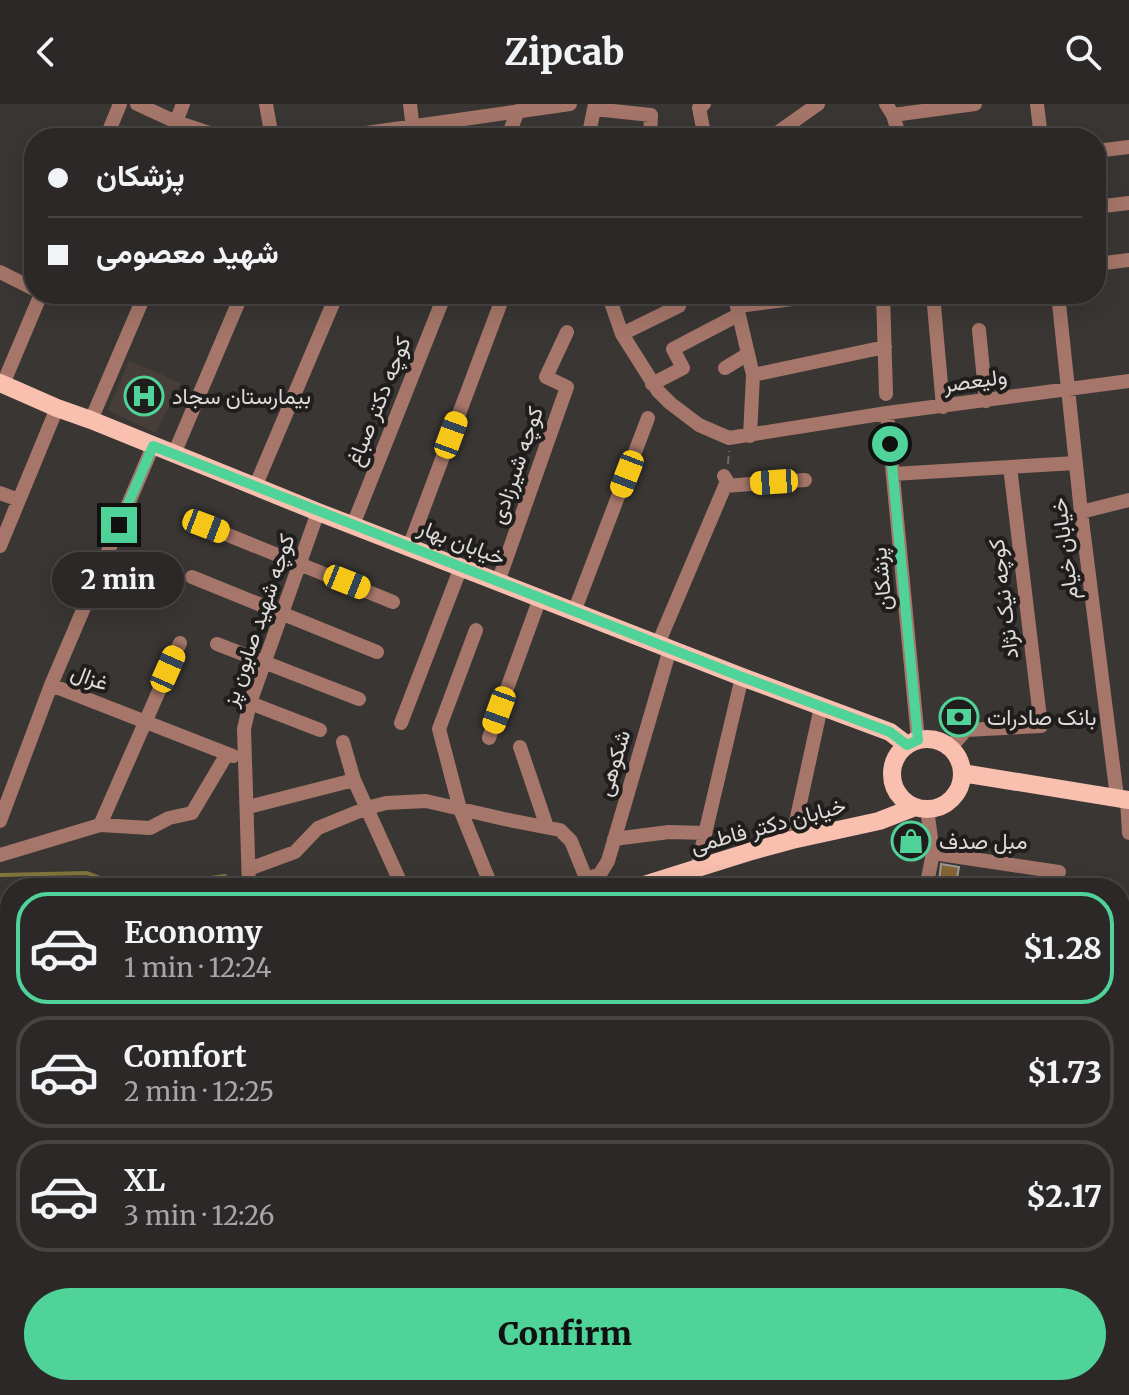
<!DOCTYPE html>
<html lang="en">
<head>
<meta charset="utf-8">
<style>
  :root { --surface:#2b2827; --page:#373433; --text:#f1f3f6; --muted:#a6a6a7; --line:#474444; --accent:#4fd399 }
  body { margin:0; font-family:Merriweather,Vazirmatn,serif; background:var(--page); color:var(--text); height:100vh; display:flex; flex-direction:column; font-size:30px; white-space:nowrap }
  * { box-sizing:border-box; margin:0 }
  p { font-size:26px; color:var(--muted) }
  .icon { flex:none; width:44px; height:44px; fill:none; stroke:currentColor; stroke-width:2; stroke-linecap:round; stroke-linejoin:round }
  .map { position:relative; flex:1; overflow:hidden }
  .drawer { position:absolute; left:0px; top:774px; width:1130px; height:518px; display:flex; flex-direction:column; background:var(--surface); border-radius:32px 32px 0 0; box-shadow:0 8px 32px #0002,0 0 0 2px var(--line) }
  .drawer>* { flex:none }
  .top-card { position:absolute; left:24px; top:24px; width:1082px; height:176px; border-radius:32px; box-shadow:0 8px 32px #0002,0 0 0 2px var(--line); display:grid; align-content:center; height:176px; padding:0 24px; background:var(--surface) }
  .end { position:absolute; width:36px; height:36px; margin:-18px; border:10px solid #4fd399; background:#111; box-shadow:0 0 0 4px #111 }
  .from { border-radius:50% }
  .bubble { position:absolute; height:56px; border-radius:28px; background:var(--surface); box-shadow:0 8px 32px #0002,0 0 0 2px var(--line); font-size:26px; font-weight:800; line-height:56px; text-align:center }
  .car { position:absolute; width:24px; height:48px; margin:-24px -12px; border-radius:10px; box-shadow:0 0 6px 2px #0007; background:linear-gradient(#f5c518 24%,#345 0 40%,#f5c518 0 76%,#345 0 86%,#f5c518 0) }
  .top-card b { display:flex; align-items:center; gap:28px; height:76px; font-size:30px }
  .top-card b+b { border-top:2px solid var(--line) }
  .top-card i { width:20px; height:20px; background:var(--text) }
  ul { padding:14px 0 0; list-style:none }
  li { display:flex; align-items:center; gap:24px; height:112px; margin:0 16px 12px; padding:0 8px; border:4px solid var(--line); border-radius:32px }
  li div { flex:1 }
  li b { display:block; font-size:30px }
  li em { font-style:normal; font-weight:800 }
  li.selected { border-color:var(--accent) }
  li>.icon { width:72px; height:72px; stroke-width:1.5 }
  .button { display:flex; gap:16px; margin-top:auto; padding:16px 24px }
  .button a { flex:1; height:92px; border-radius:48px; background:var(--accent); color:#111; font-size:32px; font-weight:800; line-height:92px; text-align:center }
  header { display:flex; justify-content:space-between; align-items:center; height:104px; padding:0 24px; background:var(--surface); font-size:36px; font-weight:800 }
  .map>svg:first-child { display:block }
</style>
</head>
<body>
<header><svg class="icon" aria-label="back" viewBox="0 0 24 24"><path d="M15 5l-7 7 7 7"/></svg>Zipcab<svg class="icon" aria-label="search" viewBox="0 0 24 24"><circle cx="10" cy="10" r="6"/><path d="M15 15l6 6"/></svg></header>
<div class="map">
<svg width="1129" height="1291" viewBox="0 0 1129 1291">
  <rect width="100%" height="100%" fill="#393634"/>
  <path fill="#473e39" d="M129,257L181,279L156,329L108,306Z"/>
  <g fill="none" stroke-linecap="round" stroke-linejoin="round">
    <path stroke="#82773c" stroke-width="4" d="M0,771L87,769L108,777L132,782L161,781L225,772
      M0,1223L10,1218
      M682,1282L703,1291
      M744,1291L753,1288"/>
  </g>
  <path fill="#866633" stroke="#9d9b98" stroke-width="2" d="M941,760L959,763L956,780L939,777Z
    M760,1282H804L803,1291H757Z"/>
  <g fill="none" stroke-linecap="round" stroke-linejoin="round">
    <path stroke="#6b6967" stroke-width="2" stroke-dasharray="8 4" stroke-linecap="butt" d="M728,360L729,347"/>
    <path stroke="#a57669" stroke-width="14" d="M137,0L176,18L209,29L212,34
      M266,0L272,34
      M410,0L414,34
      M704,0L699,4L705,34
      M886,0L893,11L900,34
      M1037,0L1041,34
      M594,5L651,11L650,34
      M893,11L975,0
      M176,18L183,0
      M106,34L120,0
      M331,34L570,0
      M507,34L518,7
      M588,34L595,0
      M770,34L818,0
      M1096,47L1129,43
      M1096,103L1129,99
      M1096,160L1129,156
      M0,168L34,185
      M608,190L622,230L658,287L670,299L699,321L729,334L887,309L1129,277
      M734,190L753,271L750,332
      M883,190L886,290
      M933,190L943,303
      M1058,190L1081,408L1117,693
      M746,201L831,190
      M979,226L986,297
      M622,230L679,202
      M725,264L748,250
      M753,271L885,243
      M3,280L41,190
      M652,280L683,264L673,245L738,211
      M887,309L918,636
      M91,316L145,190
      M174,350L242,190
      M893,370L1076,359
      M725,382L805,376
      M255,383L337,190
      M0,389L19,396
      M1081,408L1129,396
      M353,421L445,190
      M206,422L393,498
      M0,442L57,304
      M409,443L504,190
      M192,473L377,548
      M498,478L567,283L546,273L567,228
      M574,508L648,314
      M476,526L439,625L460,705L492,784
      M217,540L359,595
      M658,540L725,382L727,377L724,372
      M51,581L233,652
      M250,599L320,626
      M401,619L461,463
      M489,634L540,494
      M343,638L354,676L403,784
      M520,643L547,723
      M950,644L966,626L1041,622L1010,363
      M1127,696L1129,729
      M248,703L354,676
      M0,717L51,581L153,342
      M100,721L180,539
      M614,735L669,728L705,729
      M792,736L821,603
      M933,749L1059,768
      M0,751L100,721L150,724L169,714L192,709L227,650
      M697,764L742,573
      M249,765L295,748L318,724L367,704L386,699L426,697L504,715L560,726L571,737L590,784
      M587,775L600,770L608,757L670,545
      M249,784L244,625L250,599L318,408
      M926,784L933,749L927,705
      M0,870L10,892
      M1120,985H1129
      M0,1147L10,1146
      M0,1203L10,1198
      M1120,1229L1129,1197
      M1120,1245L1129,1251
      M38,1282V1291
      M128,1282L129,1291
      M200,1289V1291
      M4,1291L10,1279
      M272,1291V1282
      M348,1291V1282
      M402,1291L405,1282
      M562,1291L567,1282
      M836,1291L838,1282"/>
    <path stroke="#f9bfaf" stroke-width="18" d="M0,279L57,304L91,316L318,408L742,573L890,628L907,641
      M892 670a35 35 0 1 1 70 0a35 35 0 1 1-70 0Z
      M962,669L1129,696
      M634,784L752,747L792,736L879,717L915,703
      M0,966L10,962
      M0,985L10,981
      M933,1282L987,1291
      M978,1282L1039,1291"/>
  </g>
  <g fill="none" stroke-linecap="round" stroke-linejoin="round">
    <path stroke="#4fd399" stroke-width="10" d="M119,421L153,342L742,573L890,628L907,641L918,636L890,340"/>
  </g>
  <defs>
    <symbol id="hospital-ring" viewBox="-11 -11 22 22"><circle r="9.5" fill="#1f1e1d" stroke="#4fd399" stroke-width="1.5"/><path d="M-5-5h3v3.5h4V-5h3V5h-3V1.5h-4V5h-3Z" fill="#4fd399"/></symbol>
    <symbol id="bank-ring" viewBox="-11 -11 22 22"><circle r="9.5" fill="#1f1e1d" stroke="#4fd399" stroke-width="1.5"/><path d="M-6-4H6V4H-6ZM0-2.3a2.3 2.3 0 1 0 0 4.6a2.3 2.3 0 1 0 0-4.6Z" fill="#4fd399"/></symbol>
    <symbol id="shop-ring" viewBox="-11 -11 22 22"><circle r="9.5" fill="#1f1e1d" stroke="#4fd399" stroke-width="1.5"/><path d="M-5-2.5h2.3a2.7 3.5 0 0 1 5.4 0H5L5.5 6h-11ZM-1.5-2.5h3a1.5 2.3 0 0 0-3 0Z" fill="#4fd399"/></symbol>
  </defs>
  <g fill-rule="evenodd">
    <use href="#hospital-ring" x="122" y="270" width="44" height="44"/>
    <use href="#bank-ring" x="937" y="591" width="44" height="44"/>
    <use href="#shop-ring" x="889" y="715" width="44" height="44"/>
  </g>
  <g text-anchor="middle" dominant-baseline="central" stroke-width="8" stroke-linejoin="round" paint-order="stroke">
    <g font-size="22" fill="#dddbda" stroke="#1f1e1d">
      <text transform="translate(975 276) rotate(-8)">ولیعصر</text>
      <text transform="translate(378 297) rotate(-68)">کوچه دکتر صباغ</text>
      <text transform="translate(516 361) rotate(-71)">کوچه شیرزادی</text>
      <text transform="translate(462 438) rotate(21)">خیابان بهار</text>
      <text transform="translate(1064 445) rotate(-97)">خیابان خیام</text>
      <text transform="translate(881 475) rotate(-95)">پزشکان</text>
      <text transform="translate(1003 495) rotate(-97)">کوچه نیک نژاد</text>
      <text transform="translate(258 516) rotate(-71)">کوچه شهید صابون پز</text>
      <text transform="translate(90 573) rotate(21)">غزال</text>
      <text transform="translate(613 659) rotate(-73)">شکوهی</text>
      <text transform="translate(768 721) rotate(-15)">خیابان دکتر فاطمی</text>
    </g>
    <g font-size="22" fill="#dddbda" stroke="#1f1e1d" text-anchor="start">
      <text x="172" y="292">بیمارستان سجاد</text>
      <text x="987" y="613">بانک صادرات</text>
      <text x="939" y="737">مبل صدف</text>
    </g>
  </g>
</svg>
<i class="end from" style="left:890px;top:340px"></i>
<i class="end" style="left:119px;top:421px"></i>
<div class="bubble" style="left:52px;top:448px;width:132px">2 min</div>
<i class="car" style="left:451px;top:331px;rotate:20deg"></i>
<i class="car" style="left:627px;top:370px;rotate:201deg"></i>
<i class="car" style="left:774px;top:378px;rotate:266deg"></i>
<i class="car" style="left:206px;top:422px;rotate:111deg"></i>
<i class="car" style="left:347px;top:478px;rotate:112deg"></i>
<i class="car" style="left:168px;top:565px;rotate:24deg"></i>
<i class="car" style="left:499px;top:606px;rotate:200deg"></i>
<div class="top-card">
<b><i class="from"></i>پزشکان</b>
<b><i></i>شهید معصومی</b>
</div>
<section class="drawer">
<ul>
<li class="selected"><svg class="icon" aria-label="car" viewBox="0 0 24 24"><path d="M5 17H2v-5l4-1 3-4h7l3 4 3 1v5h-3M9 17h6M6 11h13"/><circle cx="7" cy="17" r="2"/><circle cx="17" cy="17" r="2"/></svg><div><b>Economy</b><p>1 min · 12:24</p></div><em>$1.28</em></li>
<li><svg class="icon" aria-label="car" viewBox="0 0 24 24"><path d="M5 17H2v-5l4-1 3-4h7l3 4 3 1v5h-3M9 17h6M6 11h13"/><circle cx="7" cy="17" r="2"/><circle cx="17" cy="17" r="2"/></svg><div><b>Comfort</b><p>2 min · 12:25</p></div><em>$1.73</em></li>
<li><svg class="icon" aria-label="car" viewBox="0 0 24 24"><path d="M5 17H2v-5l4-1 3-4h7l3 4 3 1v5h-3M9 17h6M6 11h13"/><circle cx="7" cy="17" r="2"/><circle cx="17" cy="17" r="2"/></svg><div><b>XL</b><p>3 min · 12:26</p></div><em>$2.17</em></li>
</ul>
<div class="button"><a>Confirm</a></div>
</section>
</div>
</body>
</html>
